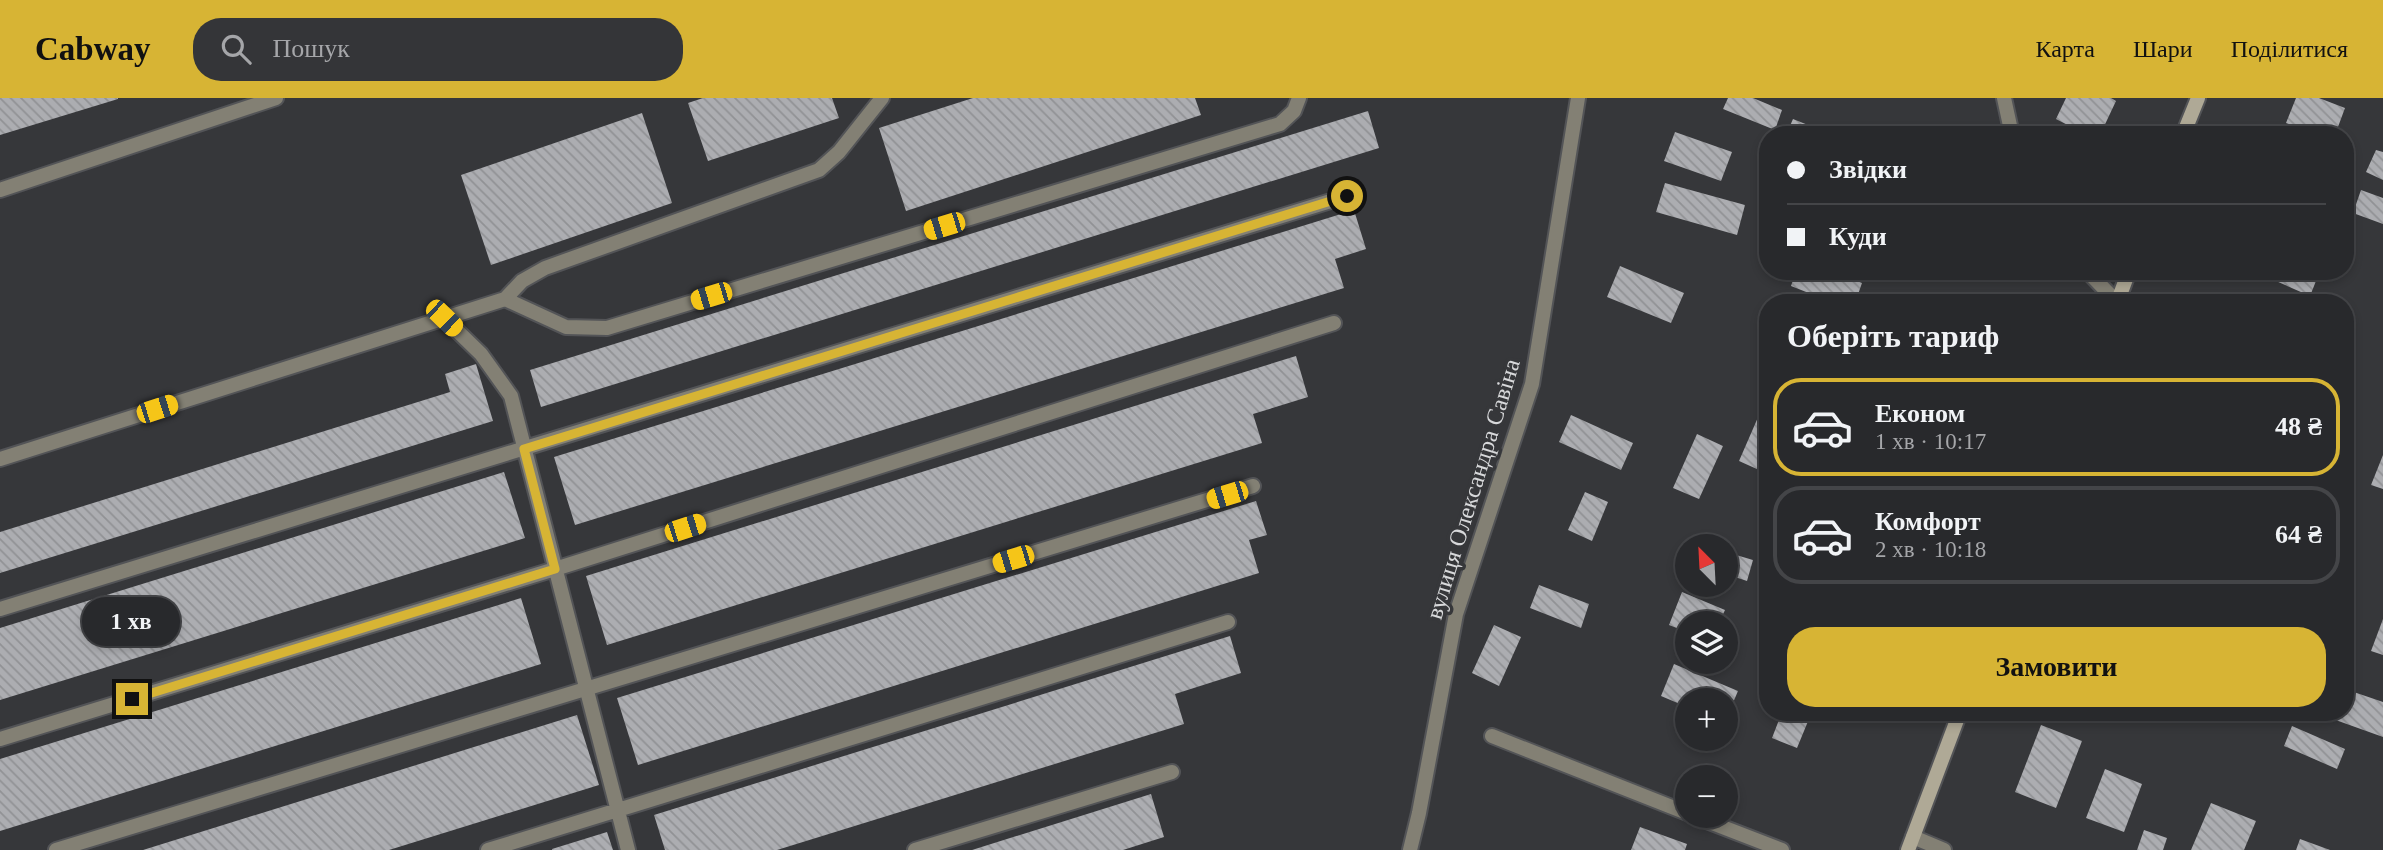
<!DOCTYPE html>
<html lang="uk">
<head>
<meta charset="utf-8">
<style>
  :root { --surface:#28292c; --page:#343538; --text:#f1f3f6; --muted:#a5a6a9; --line:#444548; --accent:#d7b434 }
  body { margin:0; font-family:Georgia,serif; background:var(--page); color:var(--text); height:100vh; display:flex; flex-direction:column; font-size:26px; white-space:nowrap }
  * { box-sizing:border-box; margin:0 }
  p { font-size:23px; color:var(--muted) }
  .icon { flex:none; width:38px; height:38px; fill:none; stroke:currentColor; stroke-width:2; stroke-linecap:round; stroke-linejoin:round }
  .map { position:relative; flex:1; overflow:hidden }
  .sheet { position:absolute; left:1759px; top:196px; width:595px; height:427px; display:flex; flex-direction:column; background:var(--surface); border-radius:28px; box-shadow:0 4px 10px #0003,0 0 0 2px var(--line) }
  .sheet>* { flex:none }
  .banner { position:absolute; left:1759px; top:28px; width:595px; height:154px; border-radius:28px; box-shadow:0 4px 10px #0003,0 0 0 2px var(--line); display:grid; align-content:center; height:154px; padding:0 28px; background:var(--surface) }
  .needle { width:46px; rotate:336deg }
  .fabs { position:absolute; left:1675px; top:436px; display:grid; gap:14px }
  .fabs a { display:grid; place-items:center; width:63px; height:63px; border-radius:50%; background:var(--surface); box-shadow:0 4px 10px #0003,0 0 0 2px var(--line); font-size:35px }
  .end { position:absolute; width:32px; height:32px; margin:-16px; border:9px solid #d7b434; background:#111; box-shadow:0 0 0 4px #111 }
  .from { border-radius:50% }
  .bubble { position:absolute; height:49px; border-radius:24px; background:var(--surface); box-shadow:0 4px 10px #0003,0 0 0 2px var(--line); font-size:23px; font-weight:700; line-height:49px; text-align:center }
  .car { position:absolute; width:21px; height:42px; margin:-21px -10px; border-radius:9px; box-shadow:0 0 5px 2px #0007; background:linear-gradient(#f5c518 24%,#345 0 40%,#f5c518 0 76%,#345 0 86%,#f5c518 0) }
  .banner b { display:flex; align-items:center; gap:24px; height:66px; font-size:26px }
  .banner b+b { border-top:2px solid var(--line) }
  .banner i { width:18px; height:18px; background:var(--text) }
  ul { padding:0; list-style:none }
  li { display:flex; align-items:center; gap:21px; height:98px; margin:0 14px 10px; padding:0 14px; border:4px solid var(--line); border-radius:28px }
  li div { flex:1 }
  li b { display:block; font-size:26px }
  li em { font-style:normal; font-weight:700 }
  li.selected { border-color:var(--accent) }
  li>.icon { width:63px; height:63px; stroke-width:1.5 }
  h2 { padding:0 28px; font-size:32px; line-height:84px }
  .primary-button { display:flex; gap:14px; margin-top:auto; padding:14px 28px }
  .primary-button a { flex:1; height:80px; border-radius:28px; background:var(--accent); color:#111; font-size:28px; font-weight:700; line-height:80px; text-align:center }
  header { display:flex; align-items:center; gap:42px; box-sizing:border-box; height:98px; padding:0 35px; background:var(--accent); color:#111 }
  header strong { font-size:33px }
  nav { display:flex; gap:38px; margin-inline-start:auto; font-size:24px }
  .search { width:490px; height:63px; background:var(--page); display:flex; align-items:center; gap:18px; box-sizing:border-box; padding:0 24px; border-radius:28px; color:var(--muted); font-size:26px }
  .map>svg:first-child { display:block }
</style>
</head>
<body>
<header>
<strong>Cabway</strong>
<div class="search"><svg class="icon" aria-label="search" viewBox="0 0 24 24"><circle cx="10" cy="10" r="6"/><path d="M15 15l6 6"/></svg>Пошук</div>
<nav><a>Карта</a><a>Шари</a><a>Поділитися</a></nav>
</header>
<div class="map">
<svg width="2383" height="752" viewBox="0 0 2383 752">
  <defs>
    <pattern id="building-back-hatch" width="6" height="6" patternUnits="userSpaceOnUse" patternTransform="scale(1.75)"><rect width="6" height="6" fill="#acadb1"/><path d="M-1 5l2 2M0 0l6 6M5-1l2 2" fill="none" stroke="#919295"/></pattern>
  </defs>
  <rect width="100%" height="100%" fill="#36373a"/>
  <path fill="url(#building-back-hatch)" d="M0,0H118V1L0,37Z
    M703,0H832L839,20L708,63L688,5Z
    M973,0H1195L1201,17L906,113L879,30Z
    M1728,0H1753L1782,12L1775,32L1723,11Z
    M2066,0H2111L2116,3L2100,37H2087L2056,21Z
    M2296,0H2319L2345,10L2335,37H2319L2286,25Z
    M1368,13L1379,50L541,309L530,272Z
    M642,15L672,105L491,167L461,77Z
    M1793,21L1833,37H1786Z
    M1675,34L1732,54L1721,83L1664,63Z
    M2376,52L2383,54V82L2366,74Z
    M1665,85L1745,107L1737,137L1656,114Z
    M2361,92L2383,100V126L2353,115Z
    M1354,112L1366,151L1335,161L1344,190L575,427L554,359Z
    M1620,168L1684,195L1671,225L1607,199Z
    M1796,173H1832L1862,185L1855,205H1834L1791,188Z
    M2253,173H2320L2310,198Z
    M1296,258L1308,299L1253,316L1262,345L607,547L586,478Z
    M476,266L493,323L0,475V434L450,294L445,276Z
    M1571,317L1633,345L1621,372L1559,344Z
    M1759,317L1768,321V376L1739,363Z
    M1697,336L1723,348L1699,401L1673,390Z
    M2383,357V391L2371,387Z
    M504,374L525,440L0,602V530Z
    M1585,394L1608,404L1592,443L1568,432Z
    M1256,403L1267,437L1249,442L1259,475L638,667L617,600Z
    M1726,454L1753,462L1747,483L1726,476Z
    M1539,487L1589,506L1581,530L1530,510Z
    M1682,494L1725,512L1719,525H1687V534L1669,527Z
    M521,500L541,566L0,733V661Z
    M2383,521V557L2371,553Z
    M1494,527L1521,539L1499,588L1472,575Z
    M1230,538L1241,575L1175,596L1184,626L777,752H665L654,717Z
    M1674,566L1738,593L1726,621V602H1687V609L1661,598Z
    M2345,591L2383,604V639L2330,620L2332,614H2345Z
    M1782,614L1811,616L1797,650L1772,640Z
    M577,617L599,687L389,752H143Z
    M2041,627L2082,643L2056,710L2015,694Z
    M2292,628L2345,651L2337,671L2284,648Z
    M2105,671L2142,686L2124,734L2086,720Z
    M1151,696L1164,739L1123,752H972Z
    M2211,705L2256,723L2244,752H2191Z
    M1640,729L1687,746L1685,752H1631Z
    M2144,732L2167,740L2163,752H2137Z
    M607,734L613,752H552V751Z
    M2300,741L2330,752H2296Z"/>
  <g fill="none" stroke-linecap="round" stroke-linejoin="round">
    <defs>
      <path id="lane" d="M0,92L276,0
        M505,201L522,183L545,170L819,72L839,54L882,0
        M444,220L481,256L511,298L628,752
        M0,361L505,201L566,229L607,230L1280,26L1294,13L1299,0
        M0,511L1347,98
        M1492,638L1687,715
        M0,641L555,471L1334,225
        M1694,718L1782,752
        M56,752L1253,388
        M488,752L1228,524
        M915,752L1172,674
        M1410,752L1419,715L1456,516L1532,286L1578,0"/>
      <path id="street" d="M2004,0L2012,37
        M2087,173L2117,204
        M1913,739L1944,752"/>
      <path id="secondary" d="M2183,37L2198,0
        M2117,205L2129,173
        M1908,752L1960,614"/>
    </defs>
    <use href="#lane" stroke="#535457" stroke-width="18"/>
    <use href="#street" stroke="#535457" stroke-width="18"/>
    <use href="#secondary" stroke="#535457" stroke-width="18"/>
    <use href="#lane" stroke="#838074" stroke-width="14"/>
    <use href="#street" stroke="#838074" stroke-width="14"/>
    <use href="#secondary" stroke="#afa996" stroke-width="14"/>
  </g>
  <g fill="none" stroke-linecap="round" stroke-linejoin="round">
    <path stroke="#d7b434" stroke-width="9" d="M132,601L555,471L524,351L1347,98"/>
  </g>
  <g text-anchor="middle" dominant-baseline="central" stroke-width="7" stroke-linejoin="round" paint-order="stroke">
    <g font-size="24" fill="#d7d8da" stroke="#36373a">
      <text transform="translate(1473 391) rotate(-73)">вулиця Олександра Савіна</text>
    </g>
  </g>
</svg>
<div class="fabs">
<a><svg class="needle" viewBox="-14 -14 28 28"><path d="M0-13l5 13h-10z" fill="#e53935"/><path d="M0 13l5-13h-10z" fill="#a5a6a9"/></svg></a>
<a><svg class="icon" aria-label="layers" viewBox="0 0 24 24"><path d="M12 4l9 5-9 5-9-5zM3 14l9 5 9-5"/></svg></a>
<a>+</a>
<a>−</a>
</div>
<i class="end from" style="left:1347px;top:98px"></i>
<i class="end" style="left:132px;top:601px"></i>
<div class="bubble" style="left:82px;top:499px;width:98px">1 хв</div>
<i class="car" style="left:944px;top:128px;rotate:253deg"></i>
<i class="car" style="left:711px;top:198px;rotate:253deg"></i>
<i class="car" style="left:444px;top:220px;rotate:134deg"></i>
<i class="car" style="left:157px;top:311px;rotate:72deg"></i>
<i class="car" style="left:1227px;top:397px;rotate:253deg"></i>
<i class="car" style="left:685px;top:430px;rotate:72deg"></i>
<i class="car" style="left:1013px;top:461px;rotate:253deg"></i>
<div class="banner">
<b><i class="from"></i>Звідки</b>
<b><i></i>Куди</b>
</div>
<section class="sheet">
<h2>Оберіть тариф</h2>
<ul>
<li class="selected"><svg class="icon" aria-label="car" viewBox="0 0 24 24"><path d="M5 17H2v-5l4-1 3-4h7l3 4 3 1v5h-3M9 17h6M6 11h13"/><circle cx="7" cy="17" r="2"/><circle cx="17" cy="17" r="2"/></svg><div><b>Економ</b><p>1 хв · 10:17</p></div><em>48 ₴</em></li>
<li><svg class="icon" aria-label="car" viewBox="0 0 24 24"><path d="M5 17H2v-5l4-1 3-4h7l3 4 3 1v5h-3M9 17h6M6 11h13"/><circle cx="7" cy="17" r="2"/><circle cx="17" cy="17" r="2"/></svg><div><b>Комфорт</b><p>2 хв · 10:18</p></div><em>64 ₴</em></li>
</ul>
<div class="primary-button"><a>Замовити</a></div>
</section>
</div>
</body>
</html>
